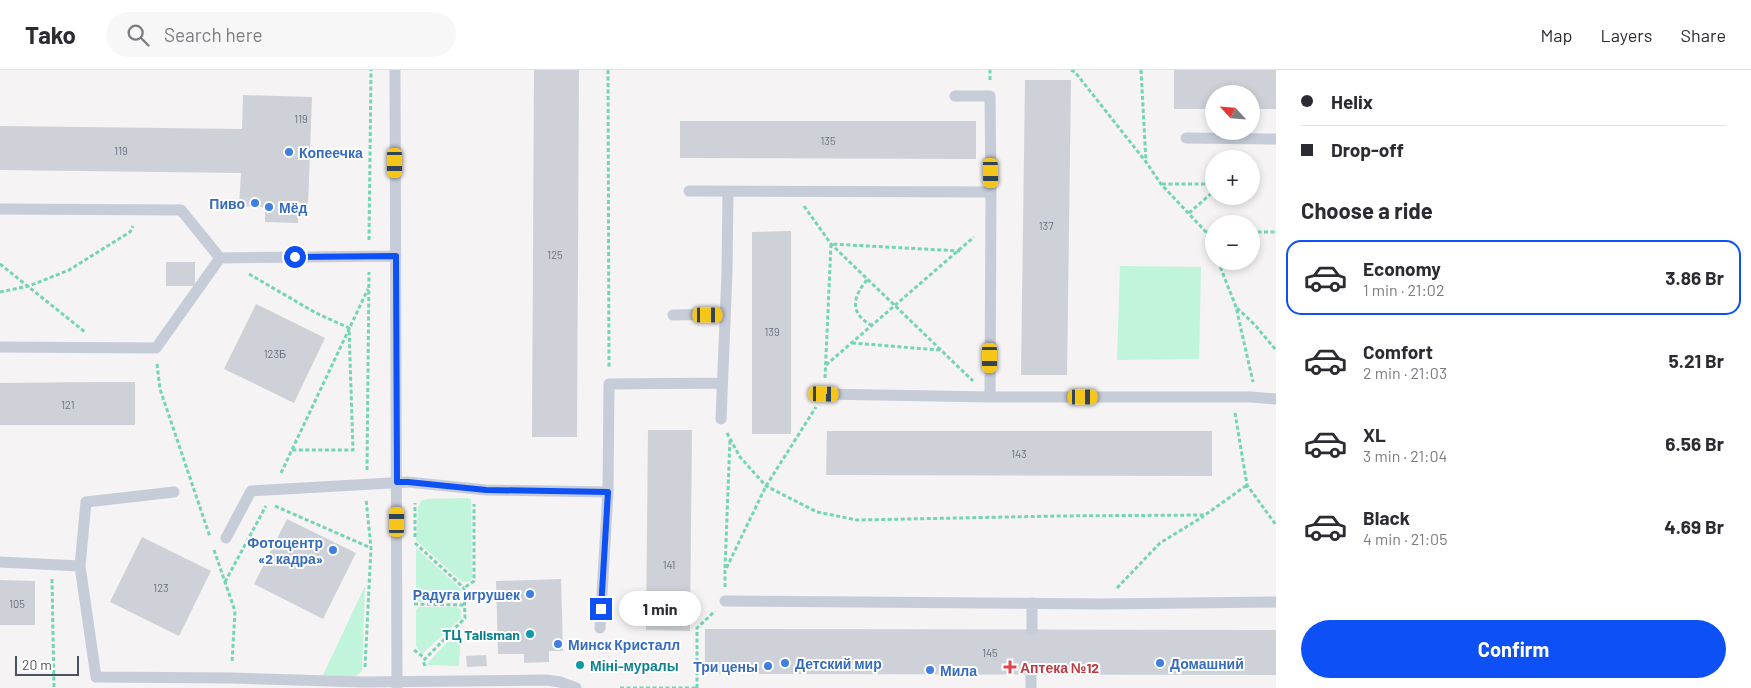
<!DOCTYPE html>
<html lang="en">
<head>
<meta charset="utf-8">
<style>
  :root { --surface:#fff; --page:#f7f7f7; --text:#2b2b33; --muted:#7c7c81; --line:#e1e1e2; --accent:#0d50f5 }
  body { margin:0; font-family:Barlow,sans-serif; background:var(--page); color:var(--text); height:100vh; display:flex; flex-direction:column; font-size:19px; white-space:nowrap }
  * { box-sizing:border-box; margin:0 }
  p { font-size:16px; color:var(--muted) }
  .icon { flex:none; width:28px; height:28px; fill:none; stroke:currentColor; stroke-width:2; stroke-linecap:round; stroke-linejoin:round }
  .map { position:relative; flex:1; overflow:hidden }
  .sheet { display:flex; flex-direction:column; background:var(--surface); width:475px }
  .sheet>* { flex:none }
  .hud { display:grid; align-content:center; height:110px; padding:0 25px; background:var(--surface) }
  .needle { width:32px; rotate:296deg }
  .tools { position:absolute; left:1205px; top:15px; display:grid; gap:10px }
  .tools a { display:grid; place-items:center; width:55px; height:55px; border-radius:50%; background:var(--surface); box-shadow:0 2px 8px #0003; font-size:25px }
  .scale { position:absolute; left:15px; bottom:12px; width:64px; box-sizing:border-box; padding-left:5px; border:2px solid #485262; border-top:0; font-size:14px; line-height:18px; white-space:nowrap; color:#485262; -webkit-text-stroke:4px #fff; paint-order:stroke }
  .end { position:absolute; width:22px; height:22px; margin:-11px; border:6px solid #0d50f5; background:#fff; box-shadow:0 0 0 2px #fff }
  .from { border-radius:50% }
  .bubble { position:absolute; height:35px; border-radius:18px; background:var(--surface); box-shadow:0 2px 8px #0003; font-size:16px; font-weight:700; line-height:35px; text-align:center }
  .car { position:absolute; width:15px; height:30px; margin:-15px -8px; border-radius:6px; box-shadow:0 0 4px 1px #0007; background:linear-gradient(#f5c518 24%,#345 0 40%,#f5c518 0 76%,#345 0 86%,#f5c518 0) }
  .hud b { display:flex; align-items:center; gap:18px; height:48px; font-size:19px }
  .hud b+b { border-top:1px solid var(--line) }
  .hud i { width:12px; height:12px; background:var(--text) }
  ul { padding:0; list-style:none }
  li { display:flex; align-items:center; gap:15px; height:75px; margin:0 10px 8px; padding:0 15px; border:2px solid transparent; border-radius:15px }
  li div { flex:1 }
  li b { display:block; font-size:19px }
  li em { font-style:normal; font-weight:700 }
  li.current { border-color:var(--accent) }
  li>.icon { width:45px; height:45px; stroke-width:1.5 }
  h2 { padding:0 25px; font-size:22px; line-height:60px }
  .action { display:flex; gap:10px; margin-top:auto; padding:10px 25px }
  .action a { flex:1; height:58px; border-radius:30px; background:var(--accent); color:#fff; font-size:20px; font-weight:700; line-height:58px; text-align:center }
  header { display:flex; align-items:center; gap:30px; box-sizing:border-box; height:70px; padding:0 25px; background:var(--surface); border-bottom:1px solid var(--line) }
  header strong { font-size:24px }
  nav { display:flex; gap:28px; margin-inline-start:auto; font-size:18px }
  .search { width:350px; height:45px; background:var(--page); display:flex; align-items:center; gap:12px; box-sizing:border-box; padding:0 18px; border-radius:28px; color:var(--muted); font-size:19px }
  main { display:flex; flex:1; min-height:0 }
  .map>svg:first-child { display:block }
</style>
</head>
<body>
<header>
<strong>Tako</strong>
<div class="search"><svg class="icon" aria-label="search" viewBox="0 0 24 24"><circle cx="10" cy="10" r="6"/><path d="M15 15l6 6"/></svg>Search here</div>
<nav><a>Map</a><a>Layers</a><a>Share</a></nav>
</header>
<main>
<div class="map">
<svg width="1276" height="618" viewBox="0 0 1276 618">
  <rect width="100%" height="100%" fill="#f5f3f3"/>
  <path fill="#c0f4db" d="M1120,196L1201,197L1199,289L1117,290Z
    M467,428L471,429L472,508L470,511L462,512L416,470L418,438L421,431L427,429Z
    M417,479L461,519L459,531L419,532L416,530V480Z
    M365,516L362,601L354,607L323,605Z
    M419,537H457L461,540V548L422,584L416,576V540Z
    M461,557L459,596L426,595Z"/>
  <path fill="#ced1d8" d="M534,0H579L577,367H532Z
    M1174,0H1276V39H1251V24H1214V39H1174Z
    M1025,10H1071L1067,305H1021Z
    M243,25L312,27L308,137H298V153L265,152V137L239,136L241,103L0,100V56L242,59Z
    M680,51H976V89L680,88Z
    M791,161V364H752V162Z
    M166,192H195V216H166Z
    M256,234L325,268L294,333L224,299Z
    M103,312H135V355H0V313Z
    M648,360H692L690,561L646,560Z
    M827,361H1212V406L826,405Z
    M287,449L356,483L323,549L254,514Z
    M142,467L211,501L179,566L110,532Z
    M561,509L563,581H549V592L524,593V584H498L496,511Z
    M0,510L35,511V555H0Z
    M705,559L1276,560V605L705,604Z
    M486,585L487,596L467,597L466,586Z"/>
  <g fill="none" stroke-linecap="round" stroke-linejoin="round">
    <path stroke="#74d5b3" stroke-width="3" stroke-dasharray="4 2.5" stroke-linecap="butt" d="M608,0L609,299
      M1071,0L1075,2L1146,92L1161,114L1206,162L1214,182
      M1141,0L1146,92
      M990,10V0
      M1162,114H1214
      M804,136L831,174L973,311
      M1189,143L1214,121
      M1206,162H1214
      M1251,162H1276
      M369,170L371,0
      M1218,191L1236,237L1253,312
      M0,194L85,262
      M249,204L316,243L349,258L353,380H292
      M867,210C853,226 849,243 871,255
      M0,222L29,216L69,200L130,162L133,156
      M1237,238L1255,255L1276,280
      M852,273L940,280
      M157,294L160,319L210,467
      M826,295L974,167
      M825,308L831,174L960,181
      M1235,343L1247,415L1276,455
      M727,363L740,387L766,416L817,442L857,450L1057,446L1205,445L1247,415
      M367,400L369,202
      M281,403L368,219
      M275,436L371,478
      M415,467V433
      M415,473L464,518
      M214,480L235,541L232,593
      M725,498L730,369
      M52,509L54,618
      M225,512L266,436
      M725,517V501L766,416L816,337
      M1117,518L1160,473L1204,446
      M414,534L465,535
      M414,580L426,589
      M425,596L423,591L465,548L464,518L474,511V434
      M365,597L371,478L366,429
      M620,618H697
      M697,618V558L715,541"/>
    <path stroke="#c6ccd8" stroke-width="11" d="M395,0L397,618
      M955,26H990L991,122L990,327
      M1186,68L1276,69
      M689,121L991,122
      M0,139L181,140L220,188
      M220,188L396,186
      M673,245L725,244
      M0,277L156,278L220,188
      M824,324L990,327H1251L1276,329
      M721,349L727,202L728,122
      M174,422L86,432L80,496L96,607L231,608L364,612L546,610L560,612L576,618
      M226,468L251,421L408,412L486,420L608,422L609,314L721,313
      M0,492L80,496
      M725,531L1102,534L1276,532
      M1032,533V560
      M600,558L608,422
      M1031,618V604"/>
  </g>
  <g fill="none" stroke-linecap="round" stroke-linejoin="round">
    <path stroke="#0d50f5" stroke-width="6" d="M295,187L396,186L397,412H408L486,420L608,422L601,539"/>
  </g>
  <g fill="#3f7fe0" stroke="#fff" stroke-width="2">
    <circle cx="289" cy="82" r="5"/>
    <circle cx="255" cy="133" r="5"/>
    <circle cx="269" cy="137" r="5"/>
    <circle cx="333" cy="480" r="5"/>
    <circle cx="530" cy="524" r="5"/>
    <circle cx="558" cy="574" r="5"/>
    <circle cx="785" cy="593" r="5"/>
    <circle cx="1160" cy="593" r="5"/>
    <circle cx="768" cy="596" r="5"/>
    <circle cx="930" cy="600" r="5"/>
  </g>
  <g fill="#0f9aa8" stroke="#fff" stroke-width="2">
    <circle cx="530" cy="564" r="5"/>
    <circle cx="580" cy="595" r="5"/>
  </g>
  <path fill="#e0444e" stroke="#fff" stroke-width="2" d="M1007.5 589.5h5v5h5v5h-5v5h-5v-5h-5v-5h5z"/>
  <g text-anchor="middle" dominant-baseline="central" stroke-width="4" stroke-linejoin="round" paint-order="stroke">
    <g font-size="11" fill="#6a7280">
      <text x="301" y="48">119</text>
      <text x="828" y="70">135</text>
      <text x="121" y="80">119</text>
      <text x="1046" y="155">137</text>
      <text x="555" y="184">125</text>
      <text x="772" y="261">139</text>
      <text x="275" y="283">123Б</text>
      <text x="68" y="334">121</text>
      <text x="1019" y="383">143</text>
      <text x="669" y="494">141</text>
      <text x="161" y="517">123</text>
      <text x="17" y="533">105</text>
      <text x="990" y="582">145</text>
    </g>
    <g font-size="14" font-weight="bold" fill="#366cbe" stroke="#fff" text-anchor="start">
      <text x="299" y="82">Копеечка</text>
      <text x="245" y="133" text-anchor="end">Пиво</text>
      <text x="279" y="137">Мёд</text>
      <text x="323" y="472" text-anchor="end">Фотоцентр<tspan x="323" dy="16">«2 кадра»</tspan></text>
      <text x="520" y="524" text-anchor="end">Радуга игрушек</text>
      <text x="568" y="574">Минск Кристалл</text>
      <text x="795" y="593">Детский мир</text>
      <text x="1170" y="593">Домашний</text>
      <text x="758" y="596" text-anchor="end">Три цены</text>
      <text x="940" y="600">Мила</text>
    </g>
    <g font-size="14" font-weight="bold" fill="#0d838f" stroke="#fff" text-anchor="end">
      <text x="520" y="564">ТЦ Talisman</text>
      <text x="590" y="595" text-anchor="start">Міні-муралы</text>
    </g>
    <g font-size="14" font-weight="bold" fill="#be3a42" stroke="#fff" text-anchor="start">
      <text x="1020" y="597">Аптека №12</text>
    </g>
  </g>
</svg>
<div class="tools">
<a><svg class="needle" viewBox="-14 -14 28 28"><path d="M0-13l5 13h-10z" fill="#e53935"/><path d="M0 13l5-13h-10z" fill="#7c7c81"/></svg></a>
<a>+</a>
<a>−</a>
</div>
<div class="scale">20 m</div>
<i class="end from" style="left:295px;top:187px"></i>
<i class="end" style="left:601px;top:539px"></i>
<div class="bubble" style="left:619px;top:521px;width:82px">1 min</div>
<i class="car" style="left:395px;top:93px;rotate:180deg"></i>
<i class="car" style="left:991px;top:103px;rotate:179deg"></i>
<i class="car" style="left:708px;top:245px;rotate:90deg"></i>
<i class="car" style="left:990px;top:288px;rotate:180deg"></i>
<i class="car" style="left:824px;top:324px;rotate:91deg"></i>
<i class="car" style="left:1083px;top:327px;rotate:90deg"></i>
<i class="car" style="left:397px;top:452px;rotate:0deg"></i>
</div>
<section class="sheet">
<div class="hud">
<b><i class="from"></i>Helix</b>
<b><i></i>Drop-off</b>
</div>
<h2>Choose a ride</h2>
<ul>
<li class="current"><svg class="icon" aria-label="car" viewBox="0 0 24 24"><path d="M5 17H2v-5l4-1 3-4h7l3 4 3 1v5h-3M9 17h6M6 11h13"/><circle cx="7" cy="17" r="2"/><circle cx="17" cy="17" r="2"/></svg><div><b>Economy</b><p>1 min · 21:02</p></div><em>3.86 Br</em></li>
<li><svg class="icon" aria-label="car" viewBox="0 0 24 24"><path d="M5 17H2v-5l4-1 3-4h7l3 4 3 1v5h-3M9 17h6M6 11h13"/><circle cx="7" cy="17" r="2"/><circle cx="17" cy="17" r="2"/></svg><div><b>Comfort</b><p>2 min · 21:03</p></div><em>5.21 Br</em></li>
<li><svg class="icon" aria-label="car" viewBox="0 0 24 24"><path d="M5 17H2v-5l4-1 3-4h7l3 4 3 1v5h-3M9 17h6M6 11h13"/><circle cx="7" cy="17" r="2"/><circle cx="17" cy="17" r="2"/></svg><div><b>XL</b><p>3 min · 21:04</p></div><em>6.56 Br</em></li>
<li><svg class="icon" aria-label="car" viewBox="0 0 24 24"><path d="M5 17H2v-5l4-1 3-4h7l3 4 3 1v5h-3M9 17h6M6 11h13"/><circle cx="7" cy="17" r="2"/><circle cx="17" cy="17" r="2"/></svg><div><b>Black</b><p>4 min · 21:05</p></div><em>4.69 Br</em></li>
</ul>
<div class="action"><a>Confirm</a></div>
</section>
</main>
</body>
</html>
